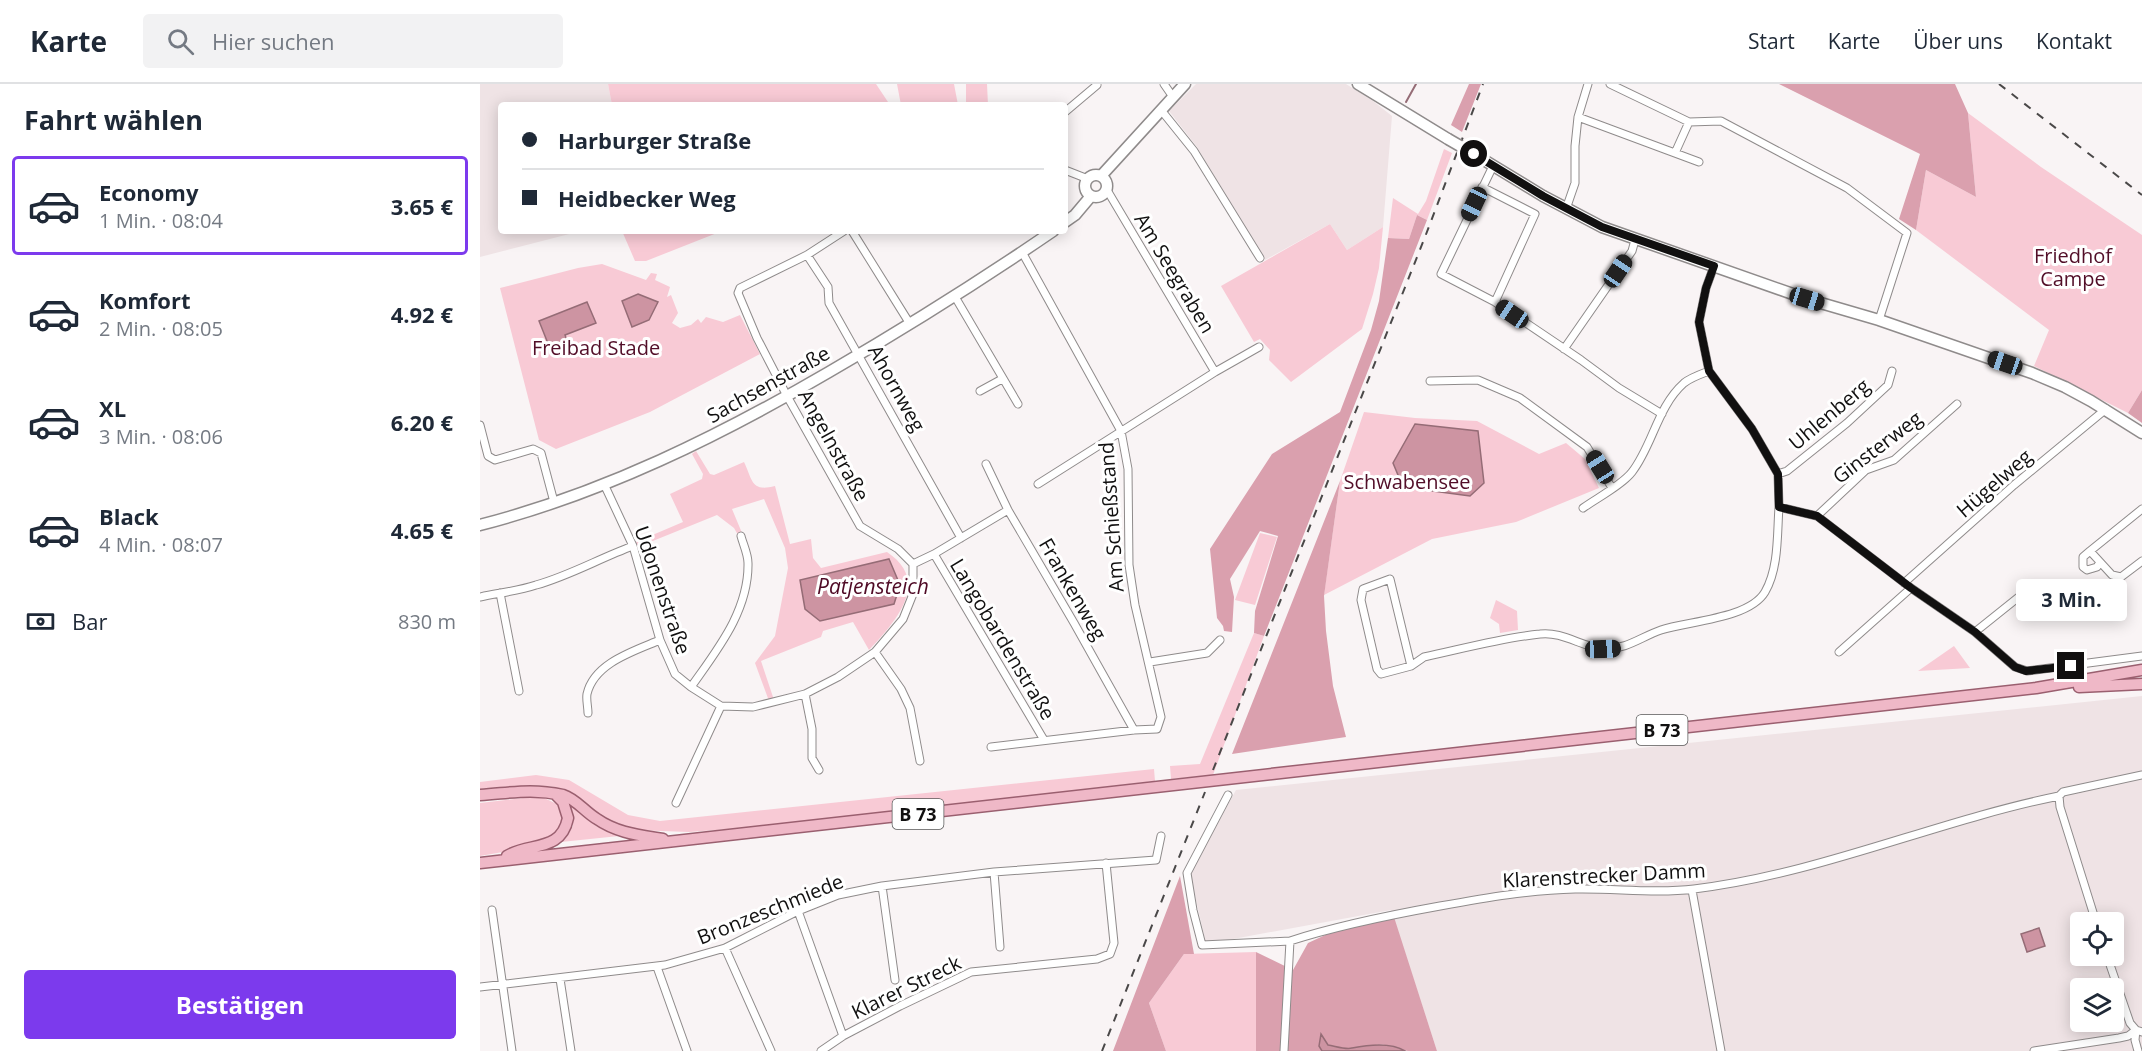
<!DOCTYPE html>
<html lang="de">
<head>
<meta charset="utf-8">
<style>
  :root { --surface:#fff; --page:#f2f2f3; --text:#1f2937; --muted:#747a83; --line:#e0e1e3; --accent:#7c3aed }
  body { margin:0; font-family:"Open Sans",sans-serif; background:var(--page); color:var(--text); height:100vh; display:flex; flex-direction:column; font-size:22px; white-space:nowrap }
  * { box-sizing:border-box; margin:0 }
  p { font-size:20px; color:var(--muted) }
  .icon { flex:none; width:33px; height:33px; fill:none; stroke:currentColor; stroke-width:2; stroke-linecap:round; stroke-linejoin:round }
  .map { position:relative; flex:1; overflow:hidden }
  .details { display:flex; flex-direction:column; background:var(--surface); width:480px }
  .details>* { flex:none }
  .guide { position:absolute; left:18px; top:18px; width:570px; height:132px; border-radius:6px; box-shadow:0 3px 15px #0003; display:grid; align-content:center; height:132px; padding:0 24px; background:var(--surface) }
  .tools { position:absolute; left:1590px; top:828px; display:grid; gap:12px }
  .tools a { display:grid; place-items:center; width:54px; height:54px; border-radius:6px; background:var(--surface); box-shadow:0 3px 15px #0003; font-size:30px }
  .end { position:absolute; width:27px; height:27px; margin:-14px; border:8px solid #111010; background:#fff; box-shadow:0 0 0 3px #fff }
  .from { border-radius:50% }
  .bubble { position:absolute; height:42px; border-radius:6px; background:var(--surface); box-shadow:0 3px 15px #0003; font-size:20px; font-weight:700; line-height:42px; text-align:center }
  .car { position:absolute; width:18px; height:36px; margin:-18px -9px; border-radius:8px; box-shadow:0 0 4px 2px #0007; background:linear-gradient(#222 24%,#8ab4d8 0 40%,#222 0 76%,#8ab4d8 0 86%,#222 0) }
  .guide b { display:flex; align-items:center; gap:21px; height:57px; font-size:22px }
  .guide b+b { border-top:2px solid var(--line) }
  .guide i { width:15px; height:15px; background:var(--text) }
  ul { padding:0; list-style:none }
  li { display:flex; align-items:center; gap:18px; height:99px; margin:0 12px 9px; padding:0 12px; border:3px solid transparent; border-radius:6px }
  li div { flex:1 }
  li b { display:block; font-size:22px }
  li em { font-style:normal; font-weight:700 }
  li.selected { border-color:var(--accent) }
  li>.icon { width:54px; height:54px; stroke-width:1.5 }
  h2 { padding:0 24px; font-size:27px; line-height:72px }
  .pay { display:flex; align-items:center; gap:15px; height:66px; padding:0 24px; font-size:22px }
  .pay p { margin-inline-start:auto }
  .primary-button { display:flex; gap:12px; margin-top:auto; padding:12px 24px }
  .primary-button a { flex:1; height:69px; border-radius:6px; background:var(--accent); color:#fff; font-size:24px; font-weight:700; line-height:69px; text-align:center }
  header { display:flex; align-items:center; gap:36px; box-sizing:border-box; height:84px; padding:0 30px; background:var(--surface); border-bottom:2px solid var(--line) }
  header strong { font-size:28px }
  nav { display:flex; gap:33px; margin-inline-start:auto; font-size:21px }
  .search { width:420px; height:54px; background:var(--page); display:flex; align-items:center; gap:15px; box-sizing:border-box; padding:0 21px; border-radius:6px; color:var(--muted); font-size:22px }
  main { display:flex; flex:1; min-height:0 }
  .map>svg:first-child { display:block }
</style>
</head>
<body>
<header>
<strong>Karte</strong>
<div class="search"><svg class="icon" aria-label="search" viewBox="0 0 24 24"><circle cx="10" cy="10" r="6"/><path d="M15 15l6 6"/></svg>Hier suchen</div>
<nav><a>Start</a><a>Karte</a><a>Über uns</a><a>Kontakt</a></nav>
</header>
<main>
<section class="details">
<h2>Fahrt wählen</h2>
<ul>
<li class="selected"><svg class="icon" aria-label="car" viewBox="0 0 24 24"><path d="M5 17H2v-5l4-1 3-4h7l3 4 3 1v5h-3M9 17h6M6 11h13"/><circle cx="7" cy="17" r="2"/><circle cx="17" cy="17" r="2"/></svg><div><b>Economy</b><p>1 Min. · 08:04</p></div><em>3.65 €</em></li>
<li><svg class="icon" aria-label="car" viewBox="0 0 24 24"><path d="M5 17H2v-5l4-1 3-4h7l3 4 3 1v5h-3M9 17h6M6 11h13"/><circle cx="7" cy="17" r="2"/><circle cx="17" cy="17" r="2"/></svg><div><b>Komfort</b><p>2 Min. · 08:05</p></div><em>4.92 €</em></li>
<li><svg class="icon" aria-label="car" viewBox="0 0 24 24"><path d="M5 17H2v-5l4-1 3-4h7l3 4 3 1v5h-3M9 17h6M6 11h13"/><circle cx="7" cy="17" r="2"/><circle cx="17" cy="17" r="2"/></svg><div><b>XL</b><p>3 Min. · 08:06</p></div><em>6.20 €</em></li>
<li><svg class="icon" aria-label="car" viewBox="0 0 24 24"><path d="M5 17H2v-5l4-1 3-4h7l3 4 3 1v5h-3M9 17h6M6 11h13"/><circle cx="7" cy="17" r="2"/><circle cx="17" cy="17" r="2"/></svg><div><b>Black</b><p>4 Min. · 08:07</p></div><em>4.65 €</em></li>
</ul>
<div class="pay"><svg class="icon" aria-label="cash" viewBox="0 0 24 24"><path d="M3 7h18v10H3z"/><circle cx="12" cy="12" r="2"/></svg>Bar<p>830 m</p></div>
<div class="primary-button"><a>Bestätigen</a></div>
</section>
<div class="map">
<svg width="1662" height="967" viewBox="0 0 1662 967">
  <rect width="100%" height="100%" fill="#f9f4f5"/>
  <path fill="#efe3e5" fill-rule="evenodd" d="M0,0H128L132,21H21V147H101L0,173Z
    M716,0H866L893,17L912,32L903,143L867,166L850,140L785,176L717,63L689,27Z
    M1662,612V967H957L911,826L726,860L710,790L756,706ZM1600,838H1634V872H1600ZM1600,904H1634V938H1600Z"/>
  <path fill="#f8cad5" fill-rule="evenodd" d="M128,0H396L410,21H132Z
    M417,0H474L478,21H421Z
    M486,0H507L508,21H486Z
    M1488,29L1561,83L1662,151V306L1648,329L1554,282L1569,246L1436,146L1446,86L1496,113Z
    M964,65L972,69L947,136L937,131L929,155L908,154L913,114L938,130L946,117Z
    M850,140L867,166L903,143L899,184L893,210L882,245L811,298L789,276L790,266L780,255L774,258L741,202Z
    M142,147H242L166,177H155Z
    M122,180L166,196L171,189L177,190L175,196L190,203L187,213L191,211L198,229L192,239L200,244L211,241L218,235L221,239L226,233L243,238L260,231L280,270L170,328L76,365L59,356L20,204L98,184Z
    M884,328L935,334L997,337L1059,370L1086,359L1105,375L1119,404L1036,438L952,455L844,511L860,397Z
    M216,367L230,390L234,391L264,378C273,397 271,408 295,402L310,460L331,455L333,474L341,484L407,468C452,498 415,538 389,566L373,538L343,547L341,553L281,577L294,616L289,617L275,579L295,552L308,484L305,464L284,415L252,425L262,449L258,451L254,444L237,431L158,463L156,458L203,438L190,410L222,395L223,390L212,370ZM408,475L340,537L321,496Z
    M780,449L797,453L775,521L755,516Z
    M1016,516L1037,527L1038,546L1020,549L1019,540L1010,534Z
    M774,549L784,552L733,691L691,695L690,682L720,680Z
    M1474,562L1490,584L1438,587Z
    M674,685L675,697L289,742L209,748L154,746L123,735L91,711L75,703L52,701L0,706V698L56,691L89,696L148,731L180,737Z
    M60,712L79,721L84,738L74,753L51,763L0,772V719Z
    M90,720L116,742L139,752L81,758L93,742Z
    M776,868V967H686L669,919L704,870Z"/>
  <path fill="#daa0ae" d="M989,0H1001L982,48L971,41Z
    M1299,0H1475L1488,29L1496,113L1446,86L1436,146L1419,135L1440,70Z
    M937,131L947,136L784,552L774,549L775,527L798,452L780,447L750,495L754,513L752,548L744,547L743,542L737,534L730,465L792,370L860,328L891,246L899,217L908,154L929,155Z
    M1662,306V339L1648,329Z
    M860,397L844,512L846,547L853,602L866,653L752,670Z
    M700,792L714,870H704L669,919L686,967H633Z
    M914,833L957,967C947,967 937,967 928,967C920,966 914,962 905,961C896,960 880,963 873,964C866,966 849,961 839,962L842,967H776V868L813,886L828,859L854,847Z"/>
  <path fill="#cd94a2" stroke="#956c76" stroke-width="1.5" d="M158,210L178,218L169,236L152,243L142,217Z
    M107,218L116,239L85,251L90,265L73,272L59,237Z
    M935,340L998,347L1004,399L990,412L923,403L913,379Z
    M409,475L420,501L414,520L340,537L325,525L320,496Z
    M1559,844L1565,862L1547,868L1541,850Z
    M841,950L848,961C855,962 866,966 872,964C887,961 911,958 925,967H842L839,962Z"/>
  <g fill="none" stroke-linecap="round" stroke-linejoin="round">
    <path stroke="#956c76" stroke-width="2" d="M926,18L936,0"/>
    <defs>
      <path id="street" d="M684,0L693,13
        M1130,0L1209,38L1241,37L1367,104L1427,149L1399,236
        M681,26L714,67L780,174
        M585,28L617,1
        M1098,33L1219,78
        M1195,69L1209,38
        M1013,82L961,190L1015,218L1101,276L1139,304L1182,330
        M585,86L608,95
        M1002,103L1055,130L1015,218
        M627,106L735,288
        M1086,125L1095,99V62L1098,33L1108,0
        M364,147L327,171L260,204L258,209L277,254L307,312L380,442L418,465L433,480
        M372,147L430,240
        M327,171L348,203L349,219L481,454
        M1234,182L1226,204L1219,238L1229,287L1272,345L1298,390L1299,423L1337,432L1431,504L1495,548L1535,583L1547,587L1662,572
        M474,211L538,320
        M1084,265L1152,167L1155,156
        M950,297L998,296L1040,314L1107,363L1132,404
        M500,307L522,295
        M0,341L8,372L15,376L53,365L61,369L74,418
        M506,380L528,426L594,539L654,646
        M1298,390L1307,387L1367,339L1408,301L1412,287
        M124,400L153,462L180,556L195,590L211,603L241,622L273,623L325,610L358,593L395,568L423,535L433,510V480
        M558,400L735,288L779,263
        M1103,424C1117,414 1142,401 1152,388C1173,361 1177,323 1204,299C1210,294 1221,290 1229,287
        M1662,425L1610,467L1632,491L1641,493L1662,477
        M1337,432L1386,386L1414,376L1477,320
        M1610,467L1603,473V483L1607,486L1617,483L1620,478
        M454,470L564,656
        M433,480L454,470L528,426
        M1424,499L1534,401L1626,325
        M20,509L39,607
        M0,513C18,509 38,507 56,501C89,492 120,474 153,462
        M1495,548L1555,500
        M395,568L421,605L430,624L440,677
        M1359,568L1431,504
        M670,578L727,569L740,556
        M931,582L910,495L883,505L881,516L897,585L901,590L931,582L944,573C982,565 1021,554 1060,550C1083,547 1103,564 1125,565C1147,565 1161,553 1181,546C1208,537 1269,535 1285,508C1299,484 1297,450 1299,423
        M211,603C237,566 269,527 268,479C268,470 263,460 261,452
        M325,610L332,645V674L339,686
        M108,629C108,623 106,616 107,610C114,579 154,567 180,556
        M511,663L654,646L677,645L681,633L655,521L649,481L648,385L641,347L542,168
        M748,711L707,789L713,826L722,861L810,857
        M1579,712L1580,723L1616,838
        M196,719L241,622
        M514,788L520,863
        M402,802L415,896
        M1212,806L1241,967
        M12,826L32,967
        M318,827L363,952
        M245,864L291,967
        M1627,872L1650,939L1656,946L1662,948
        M177,883L207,967
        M80,895L91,967
        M0,903L185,881L245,864L318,827L358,811L402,802L514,788L676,776L681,752
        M1656,946L1655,956L1658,967
        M341,967L363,952L420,922L491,888L617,875L630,870L634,859L626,779
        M804,967L810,857C859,841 910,831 960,822C1005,814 1050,806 1095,805C1135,804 1175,810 1214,805C1339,790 1456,737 1579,712L1583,708L1662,691
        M1554,967L1639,954L1648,952L1656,946"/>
      <path id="secondary" d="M878,0L968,55
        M994,70L1063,112L1122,143L1327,215L1399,236L1552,289L1585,303L1611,317L1662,349
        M605 102a11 11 0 1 1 22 0a11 11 0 1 1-22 0Z
        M621,92L705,0
        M585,138L595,131L611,112
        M0,441C124,409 239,352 349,288C425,244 500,197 573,147"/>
      <path id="primary" d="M1599,603L1662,600
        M0,711C31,709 51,704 83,711C96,715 105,728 117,735C137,749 159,751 183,755
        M27,772C49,758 81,769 88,734L83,718L75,710
        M0,779L1556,604L1662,586"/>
    </defs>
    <use href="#street" stroke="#8f8b8b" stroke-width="9"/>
    <use href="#secondary" stroke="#8f8b8b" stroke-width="13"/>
    <use href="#primary" stroke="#9a5f6f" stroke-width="13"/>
    <use href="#street" stroke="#fff" stroke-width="7"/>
    <use href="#secondary" stroke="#fff" stroke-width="10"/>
    <use href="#primary" stroke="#efb8c7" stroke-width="10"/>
    <path stroke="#4a4848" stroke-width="2" stroke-dasharray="8 8" stroke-linecap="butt" d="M1519,0L1662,111
      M733,686L945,153L1003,0
      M622,967L725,708"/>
    <defs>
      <path id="secondary-bridge" d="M968,55L994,70"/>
    </defs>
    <use href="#secondary-bridge" stroke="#8f8b8b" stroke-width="13" stroke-linecap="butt"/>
    <use href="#secondary-bridge" stroke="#fff" stroke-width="10"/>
  </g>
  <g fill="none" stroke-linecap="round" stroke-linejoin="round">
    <path stroke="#111010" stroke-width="8" d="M994,70L1063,112L1122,143L1234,182L1226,204L1219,238L1229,287L1272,345L1298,390L1299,423L1337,432L1431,504L1495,548L1535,583L1546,587L1591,582"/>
  </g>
  <g text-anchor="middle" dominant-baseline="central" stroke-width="6" stroke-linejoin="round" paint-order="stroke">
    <g fill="#fff" stroke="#585858" stroke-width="1.5">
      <rect x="1156.5" y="631" width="51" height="30" rx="4.5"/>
      <rect x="412.5" y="715" width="51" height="30" rx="4.5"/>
    </g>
    <g font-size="18" font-weight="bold" fill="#111010">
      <text x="1182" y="646">B 73</text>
      <text x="438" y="730">B 73</text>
    </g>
    <g font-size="20" fill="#520e28" stroke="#fff">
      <text x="1593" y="171">Friedhof<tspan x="1593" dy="23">Campe</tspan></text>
      <text x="116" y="263">Freibad Stade</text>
      <text x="927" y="397">Schwabensee</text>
    </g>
    <g font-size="20" fill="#111010" stroke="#fff">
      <text transform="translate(695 189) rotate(59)">Am Seegraben</text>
      <text transform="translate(288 300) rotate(-29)">Sachsenstraße</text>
      <text transform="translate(417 304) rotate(61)">Ahornweg</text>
      <text transform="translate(1349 330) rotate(-40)">Uhlenberg</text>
      <text transform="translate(354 361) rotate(61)">Angelnstraße</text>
      <text transform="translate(1397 363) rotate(-37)">Ginsterweg</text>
      <text transform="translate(1514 399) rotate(-41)">Hügelweg</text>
      <text transform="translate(631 433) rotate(-94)">Am Schießstand</text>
      <text transform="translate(593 505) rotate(60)">Frankenweg</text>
      <text transform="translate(183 506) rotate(71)">Udonenstraße</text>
      <text transform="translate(523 555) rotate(59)">Langobardenstraße</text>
      <text transform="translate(1124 791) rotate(-3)">Klarenstrecker Damm</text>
      <text transform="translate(290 825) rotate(-22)">Bronzeschmiede</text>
      <text transform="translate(426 903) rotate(-26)">Klarer Streck</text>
    </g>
    <g font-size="21" font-style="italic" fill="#4f0a25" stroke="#fff">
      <text x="393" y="502">Patjensteich</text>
    </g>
  </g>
</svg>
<div class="tools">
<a><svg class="icon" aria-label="locate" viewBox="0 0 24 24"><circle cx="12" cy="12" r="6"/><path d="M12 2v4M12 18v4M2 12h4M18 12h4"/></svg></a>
<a><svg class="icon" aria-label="layers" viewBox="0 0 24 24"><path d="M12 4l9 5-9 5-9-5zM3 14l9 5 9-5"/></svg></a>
</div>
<i class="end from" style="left:994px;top:70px"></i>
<i class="end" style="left:1591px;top:582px"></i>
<div class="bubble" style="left:1536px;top:495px;width:111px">3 Min.</div>
<i class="car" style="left:994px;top:120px;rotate:205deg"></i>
<i class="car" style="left:1138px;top:187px;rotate:34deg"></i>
<i class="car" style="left:1327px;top:215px;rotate:107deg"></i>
<i class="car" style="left:1032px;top:230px;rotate:304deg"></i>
<i class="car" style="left:1525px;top:279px;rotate:289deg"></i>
<i class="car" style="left:1120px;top:383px;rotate:328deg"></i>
<i class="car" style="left:1123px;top:565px;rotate:88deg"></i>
<div class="guide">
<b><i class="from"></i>Harburger Straße</b>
<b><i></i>Heidbecker Weg</b>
</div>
</div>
</main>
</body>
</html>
